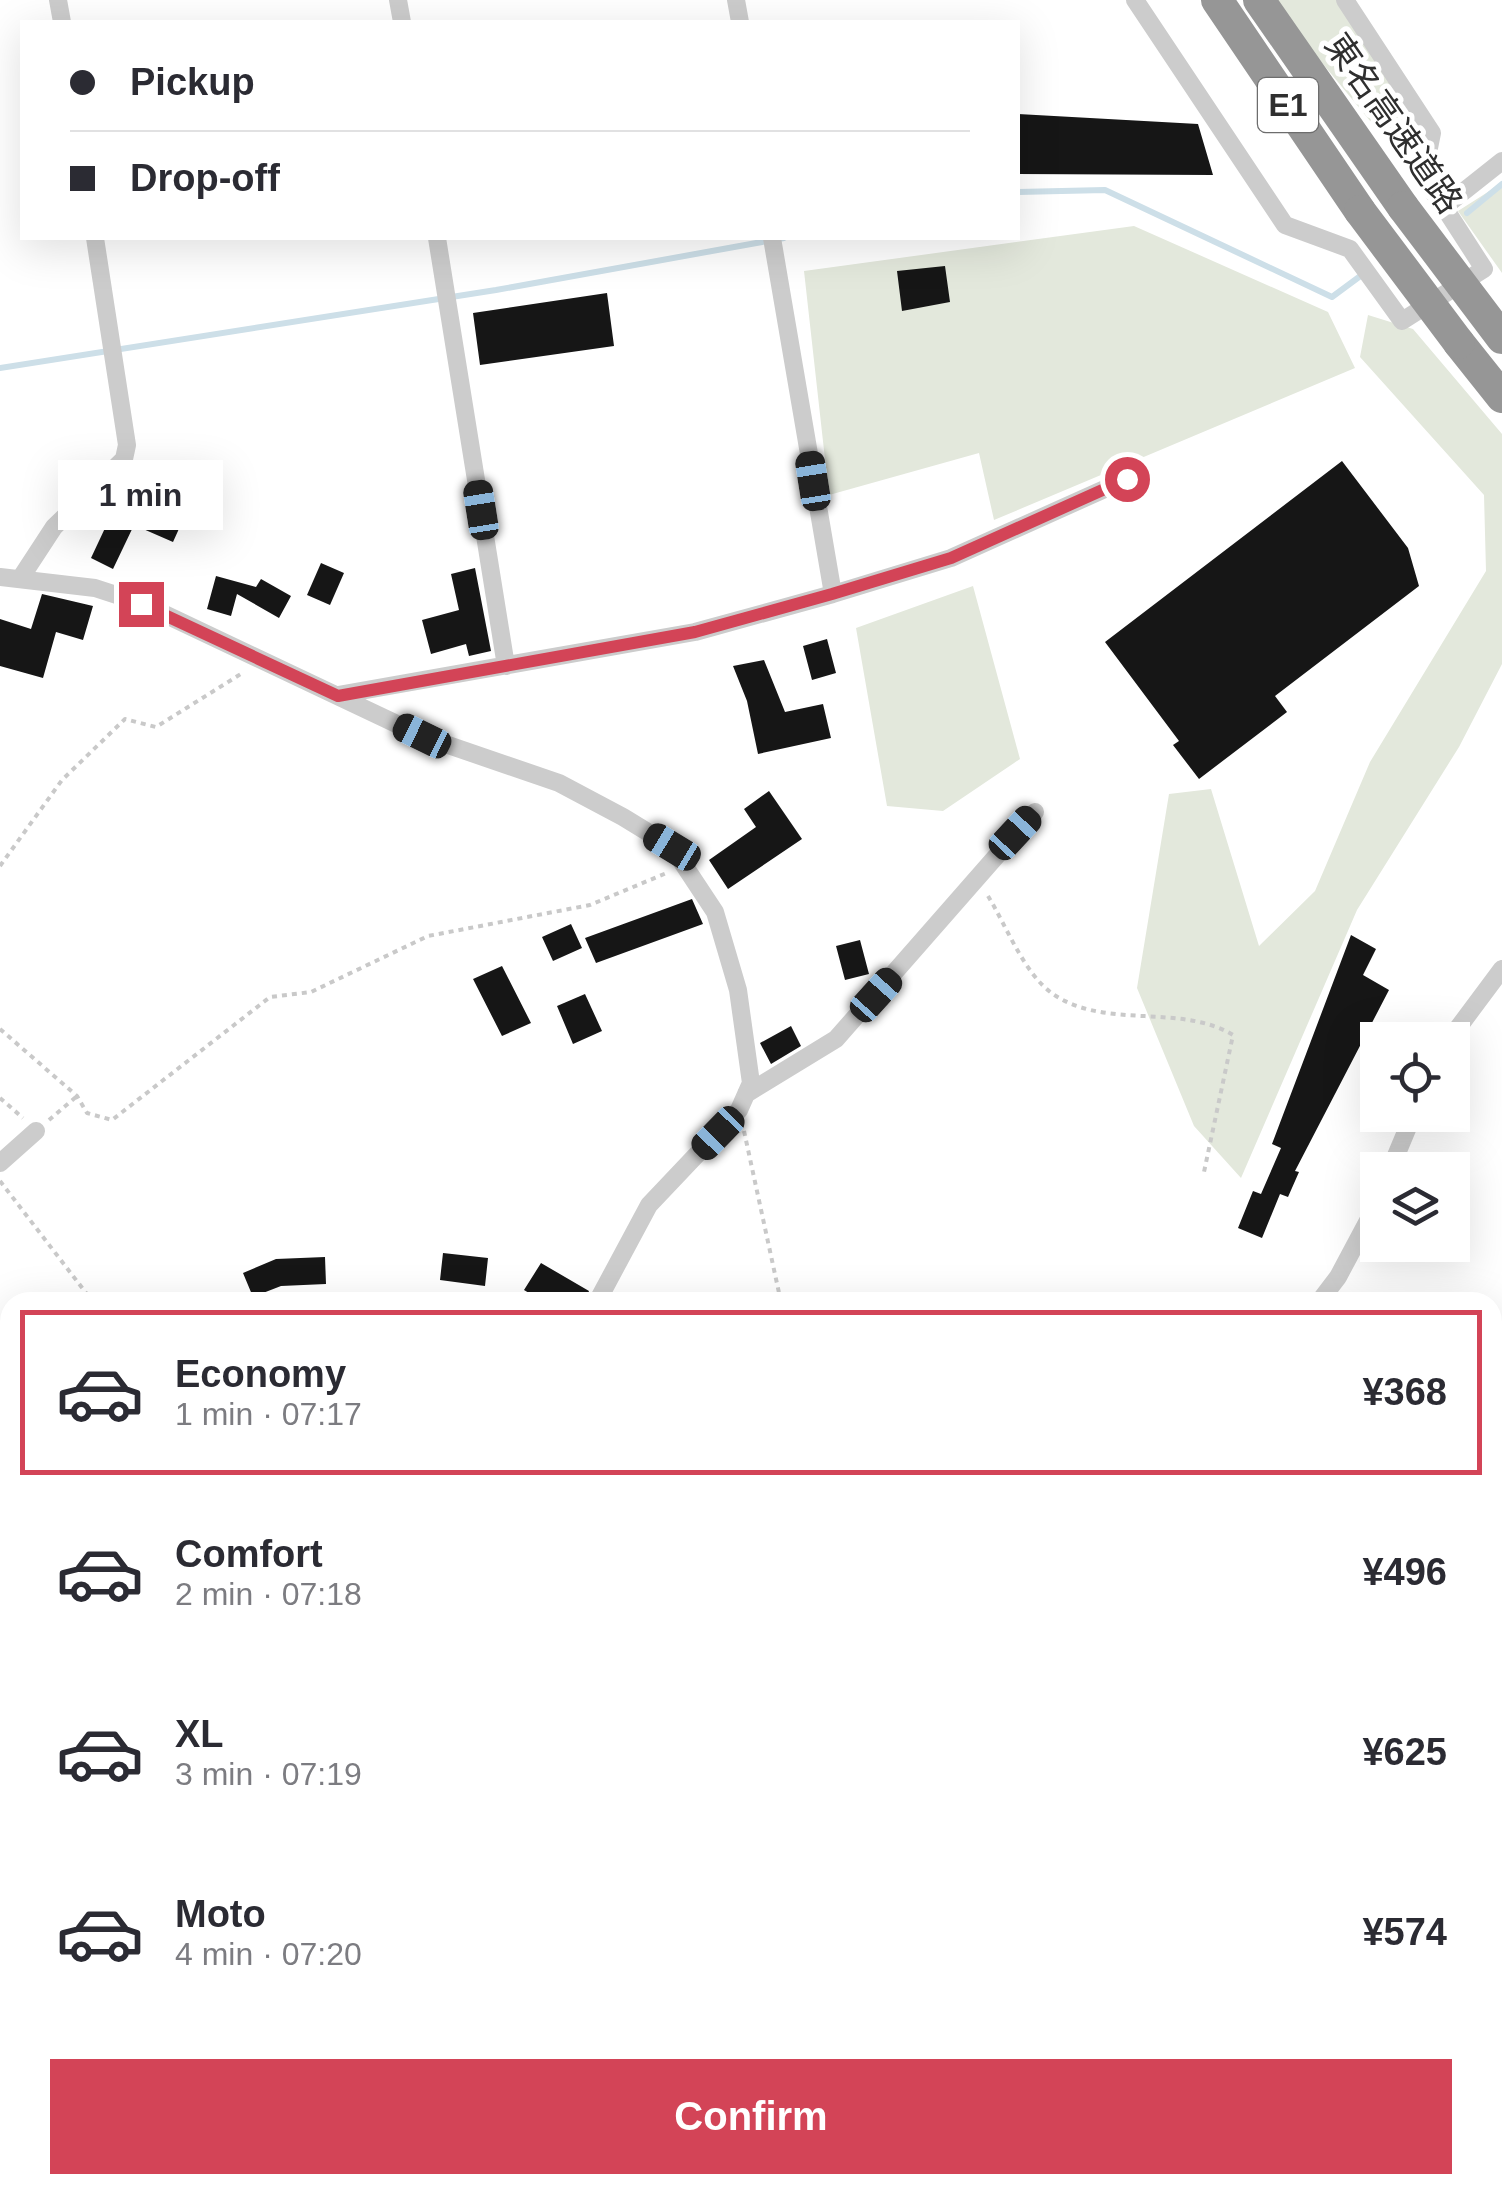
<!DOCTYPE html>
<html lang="en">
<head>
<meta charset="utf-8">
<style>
  :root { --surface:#fff; --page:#f2f2f3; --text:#2b2b33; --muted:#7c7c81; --line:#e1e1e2; --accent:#d34457 }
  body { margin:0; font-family:Helvetica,"Noto Sans JP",sans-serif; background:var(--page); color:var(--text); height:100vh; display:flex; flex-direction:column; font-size:38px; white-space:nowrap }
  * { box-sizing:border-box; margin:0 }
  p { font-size:32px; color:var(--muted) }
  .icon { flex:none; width:55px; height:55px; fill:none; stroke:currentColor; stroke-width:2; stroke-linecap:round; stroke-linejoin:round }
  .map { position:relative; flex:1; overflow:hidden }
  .drawer { position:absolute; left:0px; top:1292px; width:1502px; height:902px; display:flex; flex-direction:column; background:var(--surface); border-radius:30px 30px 0 0; box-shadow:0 10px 40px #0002 }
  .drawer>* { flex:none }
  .hud { position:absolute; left:20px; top:20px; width:1000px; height:220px; border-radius:0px; box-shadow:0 10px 40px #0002; display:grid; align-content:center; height:220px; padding:0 50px; background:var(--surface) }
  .buttons { position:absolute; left:1360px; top:1022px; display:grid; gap:20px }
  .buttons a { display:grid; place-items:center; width:110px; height:110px; border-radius:0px; background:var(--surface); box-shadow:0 10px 40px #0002; font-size:50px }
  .end { position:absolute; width:45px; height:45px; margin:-22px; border:12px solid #d34457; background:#fff; box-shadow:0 0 0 5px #fff }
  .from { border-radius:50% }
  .bubble { position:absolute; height:70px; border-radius:0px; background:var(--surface); box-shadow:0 10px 40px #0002; font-size:32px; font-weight:700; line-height:70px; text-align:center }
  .car { position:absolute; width:30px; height:60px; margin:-30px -15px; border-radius:12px; box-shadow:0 0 8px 2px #0007; background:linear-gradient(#222 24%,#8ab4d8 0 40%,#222 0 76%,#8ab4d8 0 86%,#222 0) }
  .hud b { display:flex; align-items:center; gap:35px; height:95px; font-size:38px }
  .hud b+b { border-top:2px solid var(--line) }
  .hud i { width:25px; height:25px; background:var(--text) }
  ul { padding:18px 0 0; list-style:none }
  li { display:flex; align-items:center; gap:30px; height:165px; margin:0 20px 15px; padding:0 30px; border:5px solid transparent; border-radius:0px }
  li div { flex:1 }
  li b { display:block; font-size:38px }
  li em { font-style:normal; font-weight:700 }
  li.current { border-color:var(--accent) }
  li>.icon { width:90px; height:90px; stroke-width:1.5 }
  .button { display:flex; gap:20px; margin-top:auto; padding:20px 50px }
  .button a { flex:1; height:115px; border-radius:0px; background:var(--accent); color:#fff; font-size:40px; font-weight:700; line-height:115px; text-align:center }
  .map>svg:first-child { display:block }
</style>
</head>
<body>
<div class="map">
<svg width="1502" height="2194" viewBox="0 0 1502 2194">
  <rect width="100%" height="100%" fill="#fff"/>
  <path fill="#e3e8dc" d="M1277,0H1338L1422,127L1413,144L1390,145L1294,29Z
    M1502,183V273L1458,211Z
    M1134,226L1328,312L1355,368L994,520L979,453L829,495L804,271Z
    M1368,315L1413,329L1502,434V664L1459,747L1357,910L1241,1178L1194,1126L1137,988L1169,794L1211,789L1259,946L1315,891L1370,762L1486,571L1484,495L1360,357Z
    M973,586L1020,759L943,811L887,806L856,628Z
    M511,2185H1377L1392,2194H517Z"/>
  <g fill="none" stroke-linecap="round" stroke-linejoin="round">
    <path stroke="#cddfe8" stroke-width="6" d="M1018,192L1105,190L1332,297L1359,277
      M1467,213L1502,184
      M0,368L496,290L784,238"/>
  </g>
  <path fill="#161616" d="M1018,114L1198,124L1213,175L1018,174Z
    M945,266L950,302L902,311L897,271Z
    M607,293L614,346L480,365L473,313Z
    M1342,461L1408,548L1419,586L1275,696L1287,712L1199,779L1173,745L1179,741L1105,642Z
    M133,487L187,511L173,542L134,525L113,569L91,558L106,526L113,530Z
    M321,563L344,573L330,605L307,595Z
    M475,568L491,651L469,656L466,644L431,654L422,620L459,610L451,574Z
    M216,576L256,587L261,579L291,596L279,618L237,594L231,616L207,609Z
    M42,594L93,606L83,640L56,632L43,678L0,666V619L31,629Z
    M827,639L836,673L812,680L803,646Z
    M764,660L785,712L823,704L831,738L758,754L747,701L733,666Z
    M769,791L802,839L728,889L709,860L756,827L744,809Z
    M692,899L703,924L596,963L585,938Z
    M571,924L582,948L553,961L542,937Z
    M1351,935L1376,949L1363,975L1389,990L1295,1171L1299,1172L1288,1197L1280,1194L1262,1238L1238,1228L1253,1191L1261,1194L1281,1148L1272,1144Z
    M860,940L869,974L845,980L836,946Z
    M502,966L531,1023L502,1036L473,979Z
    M585,994L602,1031L573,1044L557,1006Z
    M791,1026L801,1046L771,1064L760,1043Z
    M443,1253L488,1258L485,1286L440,1280Z
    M325,1257L326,1284L281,1286L253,1297L243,1273L276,1259Z
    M541,1263L589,1291L585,1302H544L524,1290Z"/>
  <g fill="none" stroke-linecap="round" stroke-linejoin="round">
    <path stroke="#c9c9c9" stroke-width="4" stroke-dasharray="5 5" stroke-linecap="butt" d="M0,866L62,780L125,719L156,727L244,672
      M988,896C1006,925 1024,974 1053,994C1105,1030 1180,1003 1233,1035L1204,1172
      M0,1029L77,1096L87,1113L112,1120L270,997L311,992L428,936L590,905L669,872
      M0,1098L23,1118
      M49,1120L76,1097
      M744,1131L781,1302
      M0,1181L93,1302"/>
    <path stroke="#ccc" stroke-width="9" d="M1492,1573L1502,1566
      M0,1602L10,1611
      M0,1743L10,1732"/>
    <path stroke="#ccc" stroke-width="18" d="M58,0L62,22
      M398,0L402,22
      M736,0L740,22
      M1135,0L1285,225L1350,249L1402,321L1484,269L1444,207
      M1345,0L1432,133L1423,178L1444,207L1502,161
      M437,238L506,666
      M772,238L833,594
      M0,577L95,588L141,603L422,736L559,783L623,817L672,847L715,912L738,990L751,1083L739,1110L649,1205L597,1302
      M20,579L54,527L124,459L127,445L95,238
      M338,695L695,632L833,594L951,558L1127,479
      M1449,1040L1502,969
      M746,1094L836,1039L1035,812
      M0,1163L36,1131
      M1390,1170L1413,1115
      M1319,1302L1338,1277L1378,1202
      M0,1476L10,1466
      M1492,1937H1502
      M0,1971L10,1964
      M0,2054L10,2051
      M1402,2185L1420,2194
      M301,2194L304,2185"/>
    <path stroke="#969696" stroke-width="32" d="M1217,0L1360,211
      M1259,0L1403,207
      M1459,343L1502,397"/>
    <path stroke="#969696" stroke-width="32" d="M1403,207L1502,338
      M1360,211L1459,343"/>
  </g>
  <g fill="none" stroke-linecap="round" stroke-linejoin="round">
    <path stroke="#d34457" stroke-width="12" d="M141,604L338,696L695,632L832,594L951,558L1127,479"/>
  </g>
  <g text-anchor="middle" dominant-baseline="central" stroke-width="10" stroke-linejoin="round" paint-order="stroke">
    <rect fill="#fff" stroke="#6d6d6d" stroke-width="2.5" x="1258" y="78" width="60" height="54" rx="8"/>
    <g font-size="32" font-weight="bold" fill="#2f2f2f">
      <text x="1288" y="105">E1</text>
    </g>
    <g font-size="35" fill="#2f2f2f" stroke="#fff">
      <text transform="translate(1394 123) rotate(55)">東名高速道路</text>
    </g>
  </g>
</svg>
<div class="buttons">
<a><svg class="icon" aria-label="locate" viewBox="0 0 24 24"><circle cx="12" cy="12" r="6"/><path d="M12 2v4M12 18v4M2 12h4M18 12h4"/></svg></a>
<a><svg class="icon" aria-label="layers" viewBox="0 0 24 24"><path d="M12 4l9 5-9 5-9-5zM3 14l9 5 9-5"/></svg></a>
</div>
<i class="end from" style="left:1127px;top:479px"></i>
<i class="end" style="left:141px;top:604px"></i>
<div class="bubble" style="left:58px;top:460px;width:165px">1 min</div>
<i class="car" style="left:813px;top:481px;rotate:351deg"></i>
<i class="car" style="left:481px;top:510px;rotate:351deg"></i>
<i class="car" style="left:422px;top:736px;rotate:296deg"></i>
<i class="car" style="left:1015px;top:833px;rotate:43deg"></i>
<i class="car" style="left:672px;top:847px;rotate:301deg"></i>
<i class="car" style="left:876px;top:995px;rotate:42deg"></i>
<i class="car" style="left:718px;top:1133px;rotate:224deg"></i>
<div class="hud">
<b><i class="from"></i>Pickup</b>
<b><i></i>Drop-off</b>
</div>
<section class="drawer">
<ul>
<li class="current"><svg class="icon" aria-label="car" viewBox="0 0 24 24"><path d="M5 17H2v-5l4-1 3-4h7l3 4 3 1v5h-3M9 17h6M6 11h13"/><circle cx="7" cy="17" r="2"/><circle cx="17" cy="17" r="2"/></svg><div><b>Economy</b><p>1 min · 07:17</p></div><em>¥368</em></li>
<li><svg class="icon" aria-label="car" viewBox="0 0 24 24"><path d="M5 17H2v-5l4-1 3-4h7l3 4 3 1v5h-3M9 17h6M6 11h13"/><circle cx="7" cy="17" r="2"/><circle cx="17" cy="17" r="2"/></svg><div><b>Comfort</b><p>2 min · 07:18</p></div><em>¥496</em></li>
<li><svg class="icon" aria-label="car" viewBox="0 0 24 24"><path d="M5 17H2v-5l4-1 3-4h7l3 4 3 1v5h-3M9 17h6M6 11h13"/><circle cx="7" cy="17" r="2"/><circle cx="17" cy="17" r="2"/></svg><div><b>XL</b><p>3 min · 07:19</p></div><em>¥625</em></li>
<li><svg class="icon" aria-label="car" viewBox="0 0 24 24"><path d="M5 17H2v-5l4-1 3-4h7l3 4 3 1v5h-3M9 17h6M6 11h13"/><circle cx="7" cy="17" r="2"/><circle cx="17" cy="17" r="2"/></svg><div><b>Moto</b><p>4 min · 07:20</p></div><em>¥574</em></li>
</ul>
<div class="button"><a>Confirm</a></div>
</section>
</div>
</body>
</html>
